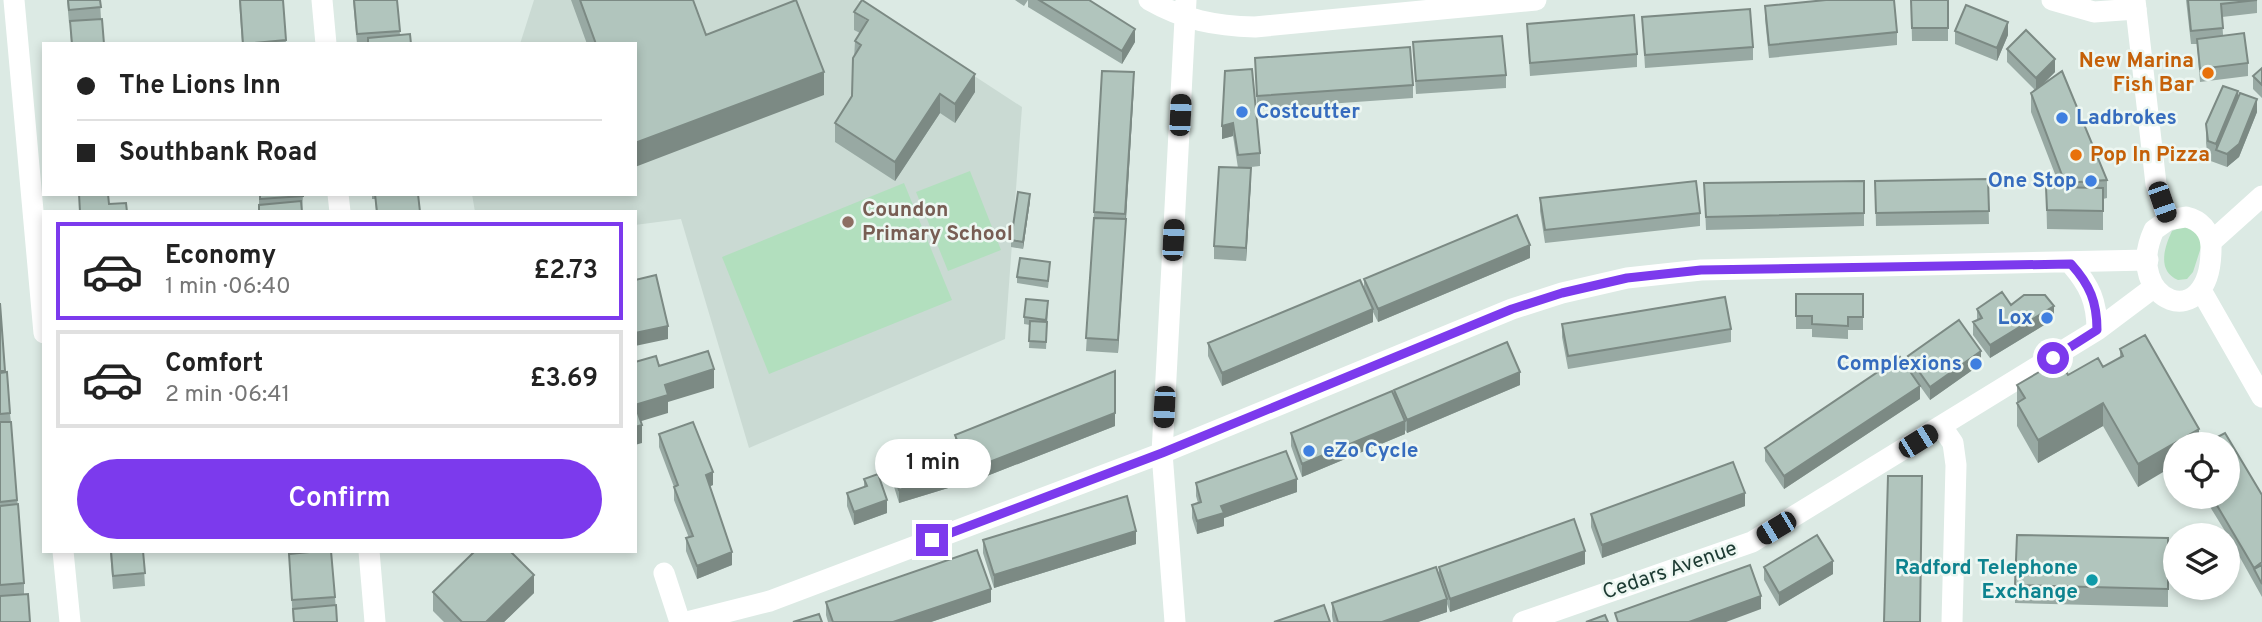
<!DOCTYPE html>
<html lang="en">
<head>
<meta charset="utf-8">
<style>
  :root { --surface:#fff; --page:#f6f6f6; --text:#222; --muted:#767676; --line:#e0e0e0; --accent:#7c3aed }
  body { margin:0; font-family:Overpass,sans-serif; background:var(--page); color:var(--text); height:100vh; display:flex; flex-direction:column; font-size:26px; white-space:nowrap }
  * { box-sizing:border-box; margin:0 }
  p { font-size:23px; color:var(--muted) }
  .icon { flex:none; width:38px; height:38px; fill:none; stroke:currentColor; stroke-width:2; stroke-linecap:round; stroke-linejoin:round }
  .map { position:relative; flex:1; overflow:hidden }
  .panel { position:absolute; left:42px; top:210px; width:595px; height:343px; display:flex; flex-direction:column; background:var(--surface); border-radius:0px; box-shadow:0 4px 10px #0003 }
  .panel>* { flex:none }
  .banner { position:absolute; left:42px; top:42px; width:595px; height:154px; border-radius:0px; box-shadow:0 4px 10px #0003; display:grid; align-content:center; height:154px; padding:0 35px; background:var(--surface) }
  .tools { position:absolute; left:2163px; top:432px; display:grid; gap:14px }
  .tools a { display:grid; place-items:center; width:77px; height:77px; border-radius:50%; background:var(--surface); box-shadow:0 4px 10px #0003; font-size:35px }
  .end { position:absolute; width:32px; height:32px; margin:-16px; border:9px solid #7c3aed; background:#fff; box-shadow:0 0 0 4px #fff }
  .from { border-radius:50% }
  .bubble { position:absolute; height:49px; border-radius:24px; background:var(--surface); box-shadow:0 4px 10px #0003; font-size:23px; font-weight:600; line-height:49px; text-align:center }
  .car { position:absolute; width:21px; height:42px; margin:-21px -10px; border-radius:9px; box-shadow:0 0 5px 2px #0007; background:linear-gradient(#222 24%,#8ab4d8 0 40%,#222 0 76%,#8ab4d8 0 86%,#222 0) }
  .banner b { display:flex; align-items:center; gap:24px; height:66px; font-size:26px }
  .banner b+b { border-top:2px solid var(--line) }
  .banner i { width:18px; height:18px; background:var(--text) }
  ul { padding:12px 0 0; list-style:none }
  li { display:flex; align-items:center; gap:21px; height:98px; margin:0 14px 10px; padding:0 21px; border:4px solid var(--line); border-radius:0px }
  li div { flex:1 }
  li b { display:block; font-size:26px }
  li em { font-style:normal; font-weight:600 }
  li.current { border-color:var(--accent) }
  li>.icon { width:63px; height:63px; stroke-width:1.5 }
  .action { display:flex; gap:14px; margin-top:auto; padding:14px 35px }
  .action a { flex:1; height:80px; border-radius:42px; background:var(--accent); color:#fff; font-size:28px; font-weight:600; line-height:80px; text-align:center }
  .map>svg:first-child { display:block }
</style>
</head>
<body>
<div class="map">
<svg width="2262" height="622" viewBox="0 0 2262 622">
  <rect width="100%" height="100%" fill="#dceae4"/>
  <path fill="#cadad3" d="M534,0H858L1022,107L1005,339L749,448L681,219L635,225V212H475L472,194H635V44H520Z"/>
  <path fill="#b2dfbe" d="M970,171L1001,250L948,271L916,192Z
    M904,183L952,300L769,374L722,257Z
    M2184,226L2193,228L2203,241L2193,272L2187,279L2178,280C2157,271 2164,248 2172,231Z"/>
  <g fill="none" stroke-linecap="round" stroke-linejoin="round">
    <path stroke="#fff" stroke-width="21" d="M14,0L44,333
      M322,0L326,44
      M1149,0C1184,20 1215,26 1255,27L1536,0
      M2052,0L2094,12L2136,9
      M338,194L340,212
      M2211,242L2262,196
      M2071,264C2090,286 2097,302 2097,330
      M1942,427L1953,443L1956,465L1952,622
      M63,551L70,622
      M369,551L375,622
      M664,573L680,622
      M687,622L770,601L1162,453L1512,309L1562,293L1627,278L1701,270L2148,260
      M1175,622L1162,453L1186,0
      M1523,622L1752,542L2097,330L2153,288"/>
    <path stroke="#fff" stroke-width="21" d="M2135,0L2156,184L2168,220
      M2186,217C2200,220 2211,231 2211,247C2212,338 2121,302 2154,230L2168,220Z
      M2202,292L2262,397"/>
  </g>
  <path fill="#98a9a3" d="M67,0H100L101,19L104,44H71L70,23H69Z
    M239,0H283L286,44H242Z
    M353,0H397L400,35L411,44H357Z
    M571,0H693L706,35L824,95L635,44H587Z
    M1015,0H1028L1024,6Z
    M1028,0H1089L1135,42L1122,64L1028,7Z
    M1911,0H1948V41H1912Z
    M2186,0H2257V13L2222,17L2223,35L2248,63V76L2200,82L2197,44H2191Z
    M1765,6L1897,32V45L1769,58L1765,19Z
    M854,12L975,92L955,123L940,113L895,181L835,142V123L852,96L855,41L860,33L854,30Z
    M1642,17L1753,47V60L1645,68Z
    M1527,24L1637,54V67L1530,76Z
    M1955,31L2008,35L1997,61L1955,44Z
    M1413,42L1506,75V88L1416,94Z
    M2007,49L2055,72L2040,87L2107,180V198L2103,199V230L2047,229L2046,187H2060L2031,112V93L2035,90L2007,62Z
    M1255,58L1413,85V98L1257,109Z
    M2262,68V98L2253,89V76Z
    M1225,71L1260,153V166L1242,168L1251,181L1246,261L1214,259V246L1238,168L1233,136L1222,139Z
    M1134,85L1118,353L1086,351L1094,212Z
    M2238,97L2257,112L2239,157L2227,167L2208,160L2206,143V124Z
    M1988,179L1989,224L1876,226L1875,181Z
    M1864,181V226L1706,230L1704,183Z
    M259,194H303L302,212H259Z
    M372,194H418L420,212H376L375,199H372Z
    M1540,198L1700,213V226L1545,243L1540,211Z
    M1030,201L1023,249L1011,247V240Z
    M1530,258L1378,322L1373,312V322L1222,386L1208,356V343L1364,288V279Z
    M1050,269L1048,288L1017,283V277Z
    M1796,294H1863V330H1848V339L1812,337V329H1796Z
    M0,303L5,373L11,422L24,583V595L0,622Z
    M2011,305L2054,319L1990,358L1973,335V322L1977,320V309Z
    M1048,308L1046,349L1029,348L1030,325L1024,324V317Z
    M1562,324L1731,329V342L1568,369L1562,337Z
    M2120,349L2199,444L2138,487L2103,426L2038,463L2017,426V385L2103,367L2120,358Z
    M1908,356L1981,364L1930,400L1920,386V399L1784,489L1765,461V448L1908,368Z
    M1520,385L1407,433L1405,430V434L1302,477L1291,446V433L1394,394V390Z
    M1115,426L969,483L955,448V435Z
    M659,434L713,485L710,486L732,565L697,579L686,551V538H689L674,500V487L659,447Z
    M891,464L958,485L899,503L891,477Z
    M864,479L887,513L854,525L847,506V493L864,487Z
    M1196,483L1297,492L1224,518V526L1197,534L1192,518V505L1198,503L1196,496Z
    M2262,495V597L2228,536L2204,497Z
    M1745,506L1602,558L1591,527V514Z
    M2168,538V607L2015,603V585Z
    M983,540L1136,544L994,588L983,553Z
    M110,551H143L145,586L113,589Z
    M289,554L335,597L337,622H293Z
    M1585,564L1450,612L1447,604V612L1418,622H1333L1332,616V603L1439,576V567Z
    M1764,567L1833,574L1779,606L1764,580Z
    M433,592L534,593L504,622H444L433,611Z
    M826,602H991L931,622H828L826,615Z"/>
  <path fill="#7c8a84" d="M2008,22V35L1997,61V48Z
    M1135,29V42L1122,64V51Z
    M2055,59V72L2036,91V78Z
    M824,72V95L635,167V143Z
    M1134,72V85L1118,353V340Z
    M975,74V92L955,123V104Z
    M2238,91V110L2216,150V144Z
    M940,94V113L895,181V162Z
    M2257,99V112L2239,157L2227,167V154Z
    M1233,123V136L1222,139V126Z
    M1251,168V181L1246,261V248Z
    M1030,194V201L1023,249V242Z
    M1530,245V258L1378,322V309Z
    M2054,306V319L1990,358V345Z
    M1373,309V322L1222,386V373Z
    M668,326V339L635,346V333Z
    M1981,351V364L1930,400V387Z
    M714,369V388L668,402V413L635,423V405L665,385Z
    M1115,371V426L969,483V470Z
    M1520,372V385L1407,433V420Z
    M1920,386V399L1784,489V476Z
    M2103,403V426L2038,463V440Z
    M1405,421V434L1302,477V464Z
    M642,425V443L635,445V427Z
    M2199,429V444H2175V465L2138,487V464Z
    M713,472V485L706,488V475Z
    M958,472V485L899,503V490Z
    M1297,479V492L1224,518V526L1197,534V521L1221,506Z
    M1745,493V506L1602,558V545Z
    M887,500V513L854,525V512Z
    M1136,531V544L994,588V575Z
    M1585,551V564L1450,612V599Z
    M732,552V565L697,579V566Z
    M1833,561V574L1779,606V593Z
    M534,575V593L504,622H486Z
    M991,589V602L931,622H893Z
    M1761,596V609L1726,622H1689Z
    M1447,599V612L1418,622H1382Z"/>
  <path fill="#b1c5bd" stroke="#7c8a84" stroke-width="2" d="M68,0H100L101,7L69,10Z
    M240,0H283L286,40L243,44Z
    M354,0H397L400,31L357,34Z
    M580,0H693L706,35L796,0L824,72L635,143V44H596Z
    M862,0L975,74L955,104L940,94L895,162L835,123L852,96L853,58L861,45L855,41L868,20L854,12Z
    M1039,0H1089L1135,29L1122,51Z
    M1826,0H1894L1897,32L1769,45L1765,6Z
    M1911,0H1948V28H1912Z
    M2188,0H2257L2221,4L2223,28L2191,31Z
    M1966,5L2008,22L1997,48L1955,31Z
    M1750,9L1753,47L1645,55L1642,17Z
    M1634,15L1637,54L1530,63L1527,24Z
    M102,19L104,44H72L70,21Z
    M2026,30L2055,59L2036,78L2007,49Z
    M2244,33L2248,63L2200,69L2197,39Z
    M410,34L411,44H368V38Z
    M1502,36L1506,75L1416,81L1413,42Z
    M1410,47L1413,85L1257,96L1255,58Z
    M2262,68V85L2253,76Z
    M1252,69L1260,153L1238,155L1233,123L1222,126L1225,71Z
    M1102,71L1134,72L1125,214L1094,212Z
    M2062,71L2107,180L2065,183L2031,93Z
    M2223,86L2238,91L2216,144L2208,141L2206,124Z
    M2240,93L2257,99L2239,144L2227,154L2216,150Z
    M1219,167L1251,168L1246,248L1214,246Z
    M1988,179L1989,211L1876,213L1875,181Z
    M1696,181L1700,213L1545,230L1540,198Z
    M1864,181V213L1706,217L1704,183Z
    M2046,187L2103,188V211L2047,210Z
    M1018,192L1030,194L1023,242L1011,240Z
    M79,194H108L109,204L126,203L127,212H80Z
    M260,194H303V196L260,199Z
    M375,194H418L420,212H377Z
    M301,201L302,212H259V205Z
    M1517,215L1530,245L1378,309L1364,279Z
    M1094,218L1126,219L1118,340L1086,338Z
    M1020,258L1050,262L1048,281L1017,277Z
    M656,275L668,326L635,333V280Z
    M1360,280L1373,309L1222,373L1208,343Z
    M2002,292L2011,305L2024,295H2045L2054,306L1990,345L1973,322L1982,318L1977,309Z
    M1796,294H1863V317H1848V326L1812,324V316H1796Z
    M1725,297L1731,329L1568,356L1562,324Z
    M1026,299L1048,301L1046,320L1024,317Z
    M0,303L5,371H0Z
    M1959,320L1981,351L1930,387L1908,356Z
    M1030,321L1047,322L1046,342L1029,341Z
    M2145,335L2199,429L2138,464L2103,403L2038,440L2017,403L2025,398L2017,385L2046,368L2051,375L2064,368L2068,375L2098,358L2103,367L2123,356L2120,349Z
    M1507,342L1520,372L1407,420L1394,390Z
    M708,351L714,369L665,385L668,395L635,405L642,425L635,427V362L656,356L659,366Z
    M1900,357L1920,386L1784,476L1765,448Z
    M1115,371V413L969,470L955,435Z
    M7,372L10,413L0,414V373Z
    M1392,391L1405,421L1302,464L1291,433Z
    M0,422H11L17,500L0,502Z
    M693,422L713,472L706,475L732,552L697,566L686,538L693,536L674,487L678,485L659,434Z
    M2225,433L2262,495V562L2254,568L2212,497H2228V444H2204Z
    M951,446L958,472L899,490L891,464Z
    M1286,451L1297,479L1221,506L1224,513L1197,521L1192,505L1201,502L1196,483Z
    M1733,462L1745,493L1602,545L1591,514Z
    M878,474L887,500L854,512L847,493L867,486L864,479Z
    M1888,476H1922L1920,622H1884Z
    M1127,496L1136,531L994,575L983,540Z
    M18,504L24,583L0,585V506Z
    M1574,519L1585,551L1450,599L1439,567Z
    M1817,535L1833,561L1779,593L1764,567Z
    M2017,535L2168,538V589L2015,585Z
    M977,550L991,589L893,622H833L826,602Z
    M111,551H143L145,573L113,576Z
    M320,551H331L335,597L292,600L289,554Z
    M475,551H510L534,575L486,622H462L433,592Z
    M1750,565L1761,596L1689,622H1618L1615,613Z
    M2262,565V584L2254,569Z
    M1436,567L1447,599L1382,622H1338L1332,603Z
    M28,594L30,622H0V596Z
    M336,605L337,622H294L293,609Z
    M1324,605L1330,622H1274Z
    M819,614L822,622H793Z
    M1605,615L1608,622H1586Z"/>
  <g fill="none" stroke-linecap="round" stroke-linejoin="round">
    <path stroke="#7c3aed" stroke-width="9" d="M932,540L1162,453L1512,309L1562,293L1627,278L1701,270L2071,264C2090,285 2097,302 2097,330L2053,358"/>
  </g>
  <g fill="#e8710a" stroke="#edf7f2" stroke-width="2.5">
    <circle cx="2208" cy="73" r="7"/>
    <circle cx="2076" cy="155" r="7"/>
  </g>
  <g fill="#3f7fe0" stroke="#edf7f2" stroke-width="2.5">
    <circle cx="1242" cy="112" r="7"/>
    <circle cx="2062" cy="118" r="7"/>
    <circle cx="2091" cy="181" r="7"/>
    <circle cx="2047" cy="318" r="7"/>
    <circle cx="1976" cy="364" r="7"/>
    <circle cx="1309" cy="451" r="7"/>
  </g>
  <circle fill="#8d6e63" stroke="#edf7f2" stroke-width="2.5" cx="848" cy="222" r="7"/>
  <circle fill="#0f9aa8" stroke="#edf7f2" stroke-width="2.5" cx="2092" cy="580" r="7"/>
  <g text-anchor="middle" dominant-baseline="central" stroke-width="5" stroke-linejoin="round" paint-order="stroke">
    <g font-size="21" font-weight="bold" fill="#c56008" stroke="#edf7f2" text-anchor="end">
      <text x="2194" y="61">New Marina<tspan x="2194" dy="24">Fish Bar</tspan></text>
      <text x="2090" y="155" text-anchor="start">Pop In Pizza</text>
    </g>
    <g font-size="21" font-weight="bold" fill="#366cbe" stroke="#edf7f2" text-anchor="start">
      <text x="1256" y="112">Costcutter</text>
      <text x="2076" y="118">Ladbrokes</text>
      <text x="2077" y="181" text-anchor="end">One Stop</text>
      <text x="2033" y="318" text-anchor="end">Lox</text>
      <text x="1962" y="364" text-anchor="end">Complexions</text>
      <text x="1323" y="451">eZo Cycle</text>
    </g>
    <g font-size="21" font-weight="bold" fill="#785e54" stroke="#edf7f2" text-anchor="start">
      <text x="862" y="210">Coundon<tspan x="862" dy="24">Primary School</tspan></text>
    </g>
    <g font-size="21" font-weight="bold" fill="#0d838f" stroke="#edf7f2" text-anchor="end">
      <text x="2078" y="568">Radford Telephone<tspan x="2078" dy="24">Exchange</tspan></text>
    </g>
    <g font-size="21" fill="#1d3b33" stroke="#edf7f2">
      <text transform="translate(1670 571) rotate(-19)">Cedars Avenue</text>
    </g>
  </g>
</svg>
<div class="tools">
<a><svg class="icon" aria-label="locate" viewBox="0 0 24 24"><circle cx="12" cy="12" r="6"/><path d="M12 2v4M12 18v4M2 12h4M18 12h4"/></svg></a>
<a><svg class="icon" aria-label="layers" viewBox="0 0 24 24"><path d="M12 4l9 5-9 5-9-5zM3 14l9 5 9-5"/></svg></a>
</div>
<i class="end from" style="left:2053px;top:358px"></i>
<i class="end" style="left:932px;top:540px"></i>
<div class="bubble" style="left:875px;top:439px;width:116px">1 min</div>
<i class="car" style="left:1180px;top:115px;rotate:3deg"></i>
<i class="car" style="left:2162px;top:202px;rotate:161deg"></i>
<i class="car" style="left:1173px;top:240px;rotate:3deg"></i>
<i class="car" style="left:1164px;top:407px;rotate:183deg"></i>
<i class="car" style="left:1918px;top:441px;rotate:58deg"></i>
<i class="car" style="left:1776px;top:528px;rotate:239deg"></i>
<div class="banner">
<b><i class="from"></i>The Lions Inn</b>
<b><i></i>Southbank Road</b>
</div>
<section class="panel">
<ul>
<li class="current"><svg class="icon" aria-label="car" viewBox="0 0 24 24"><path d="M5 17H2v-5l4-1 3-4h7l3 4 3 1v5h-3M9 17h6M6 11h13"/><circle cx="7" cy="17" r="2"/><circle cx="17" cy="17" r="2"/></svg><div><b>Economy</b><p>1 min · 06:40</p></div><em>£2.73</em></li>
<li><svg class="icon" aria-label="car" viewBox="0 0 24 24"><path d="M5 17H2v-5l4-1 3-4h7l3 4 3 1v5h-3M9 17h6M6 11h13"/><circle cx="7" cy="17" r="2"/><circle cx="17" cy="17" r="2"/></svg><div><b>Comfort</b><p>2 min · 06:41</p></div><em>£3.69</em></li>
</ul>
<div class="action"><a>Confirm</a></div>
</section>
</div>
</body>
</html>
